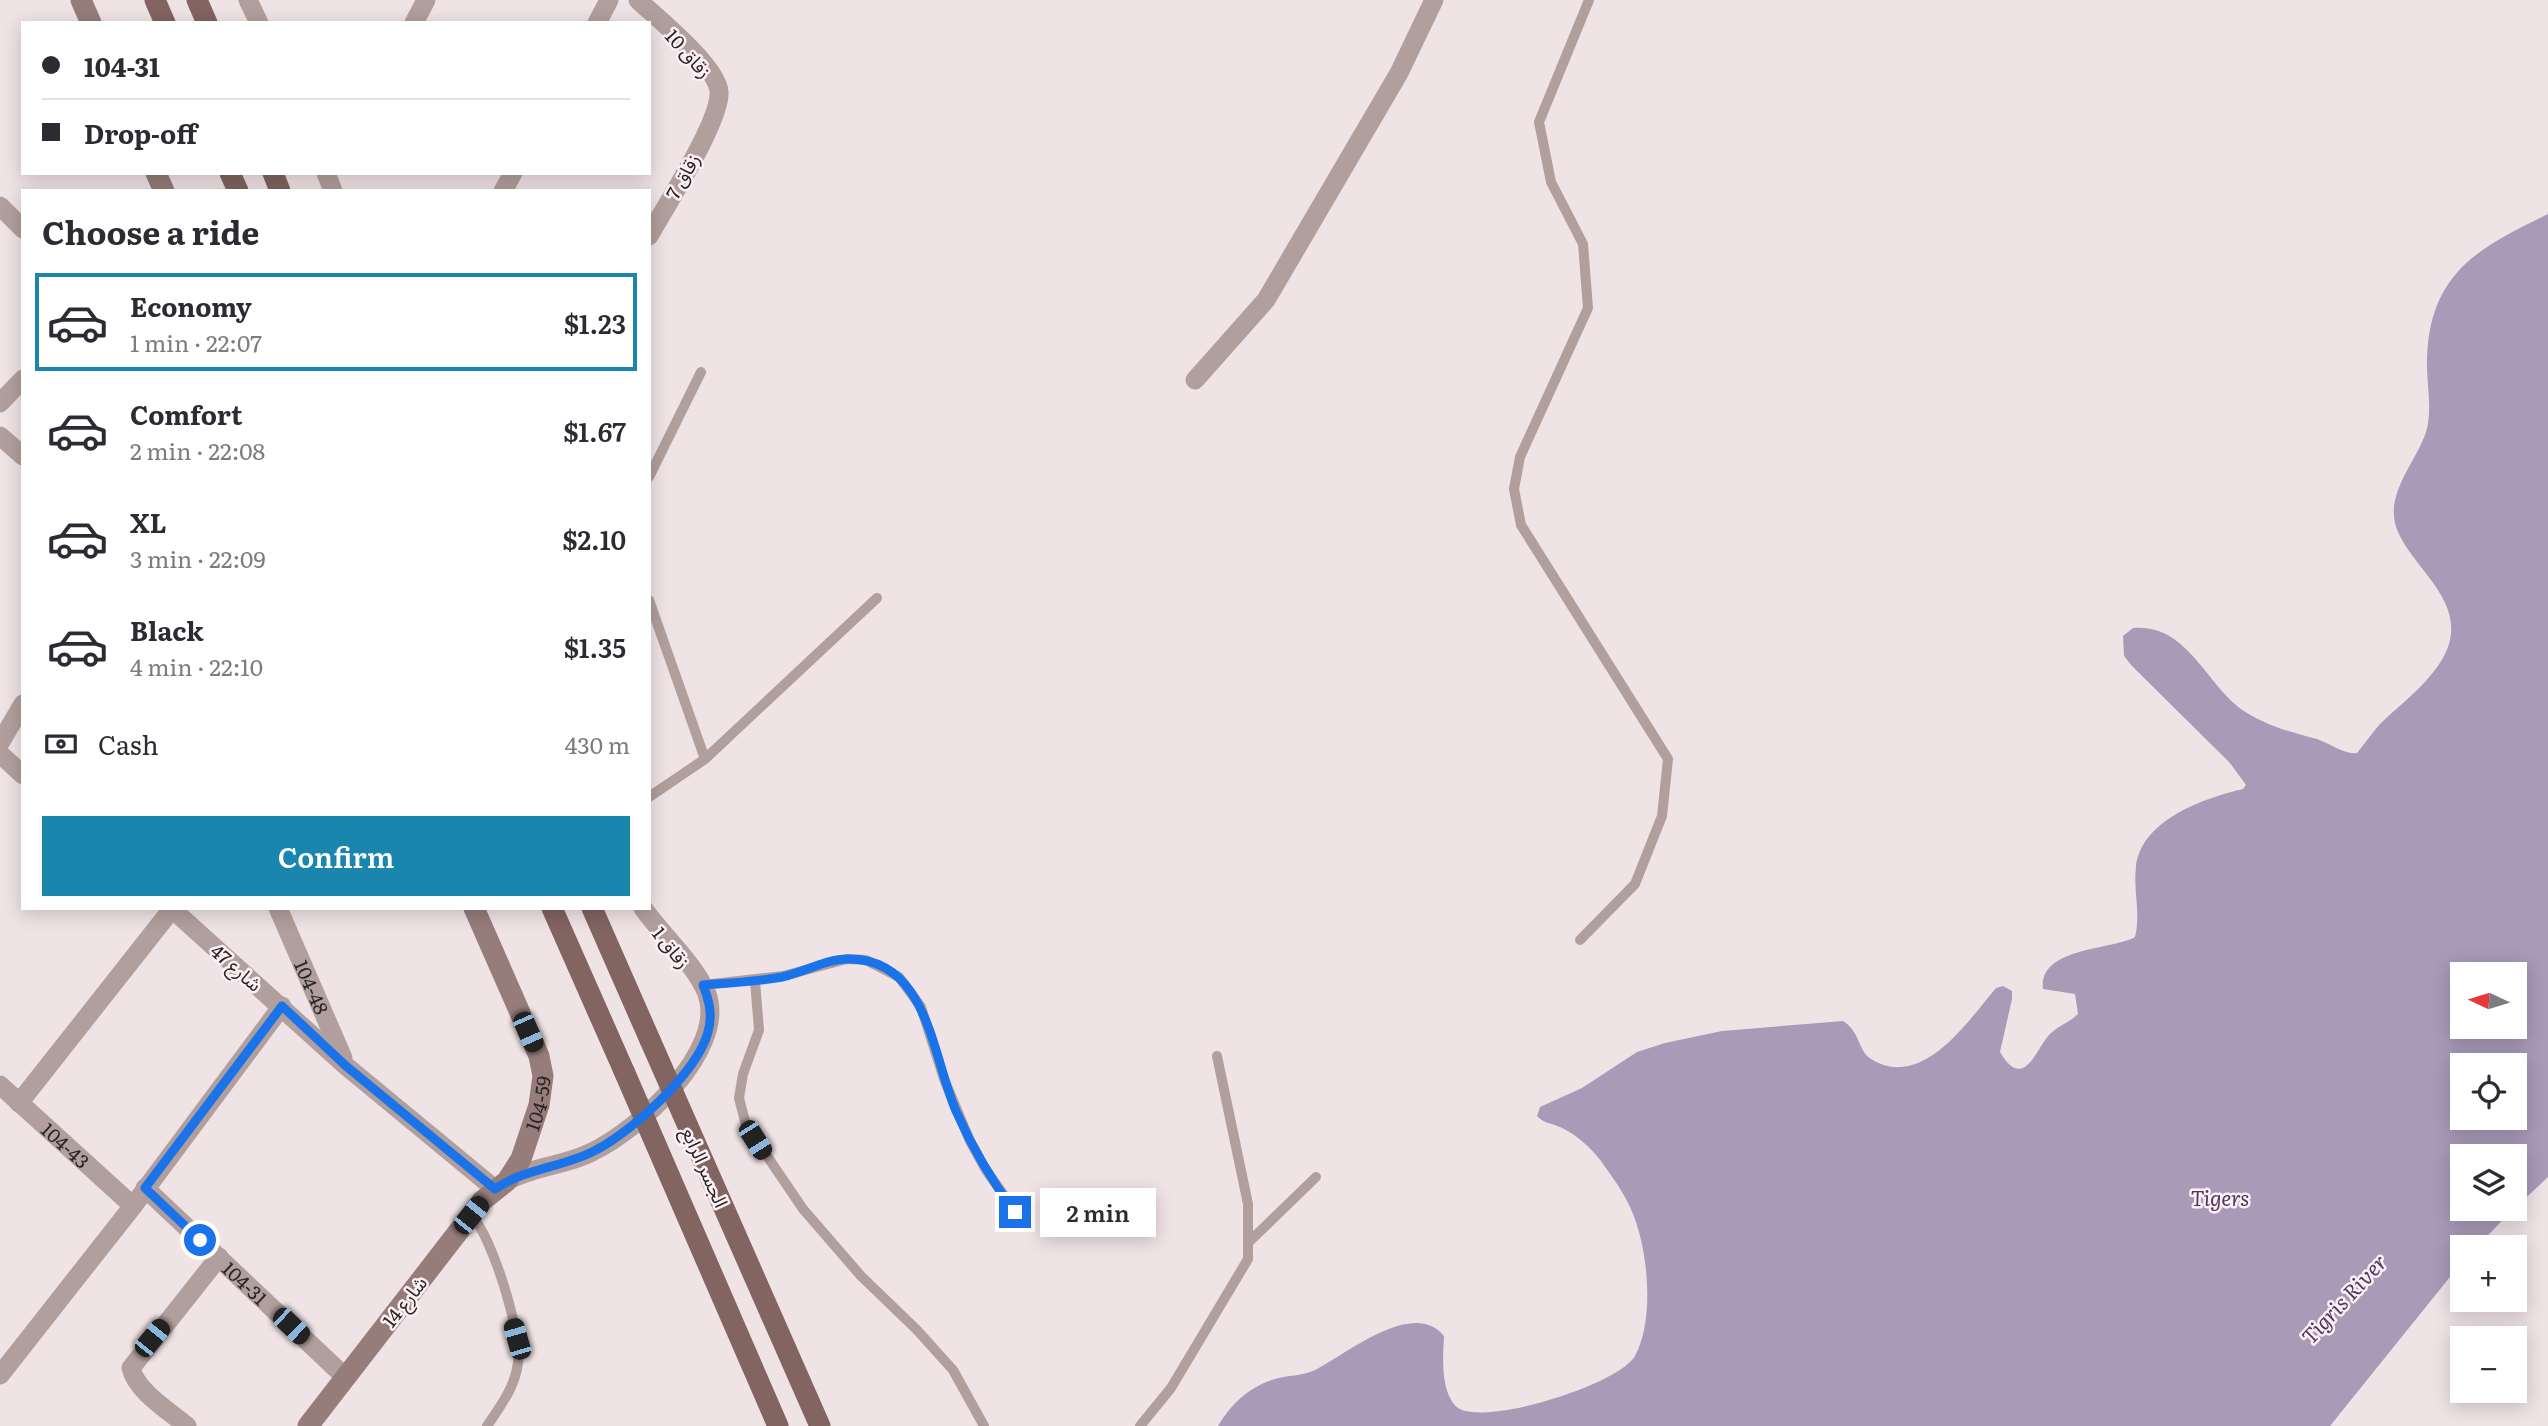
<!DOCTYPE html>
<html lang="en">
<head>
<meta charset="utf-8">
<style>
  :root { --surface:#fff; --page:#f2f2f3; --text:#2b2b33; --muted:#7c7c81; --line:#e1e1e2; --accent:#1a85ad }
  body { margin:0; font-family:Literata,"Noto Sans Arabic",serif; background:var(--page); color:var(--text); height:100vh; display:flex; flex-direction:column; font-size:26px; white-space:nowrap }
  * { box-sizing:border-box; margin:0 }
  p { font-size:23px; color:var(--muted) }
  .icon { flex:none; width:38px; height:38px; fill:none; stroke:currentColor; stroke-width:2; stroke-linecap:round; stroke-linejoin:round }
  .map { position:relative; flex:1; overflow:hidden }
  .side { position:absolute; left:21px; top:189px; width:630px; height:721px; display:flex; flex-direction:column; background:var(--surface); border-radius:0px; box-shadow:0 4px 18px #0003 }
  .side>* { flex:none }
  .guide { position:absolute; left:21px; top:21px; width:630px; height:154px; border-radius:0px; box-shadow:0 4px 18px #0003; display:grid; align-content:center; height:154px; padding:0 21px; background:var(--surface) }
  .needle { width:46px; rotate:274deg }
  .tools { position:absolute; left:2450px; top:962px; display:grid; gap:14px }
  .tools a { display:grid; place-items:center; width:77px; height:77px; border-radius:0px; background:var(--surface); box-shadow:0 4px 18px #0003; font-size:35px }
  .end { position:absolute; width:32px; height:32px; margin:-16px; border:9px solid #1a73e8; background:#fff; box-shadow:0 0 0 4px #fff }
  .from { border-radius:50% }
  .bubble { position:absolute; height:49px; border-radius:0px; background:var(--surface); box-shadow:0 4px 18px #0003; font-size:23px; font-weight:600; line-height:49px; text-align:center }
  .car { position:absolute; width:21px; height:42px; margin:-21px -10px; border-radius:9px; box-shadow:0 0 5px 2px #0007; background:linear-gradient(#222 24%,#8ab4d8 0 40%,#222 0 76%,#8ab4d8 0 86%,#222 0) }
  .guide b { display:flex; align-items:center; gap:24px; height:66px; font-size:26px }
  .guide b+b { border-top:2px solid var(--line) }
  .guide i { width:18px; height:18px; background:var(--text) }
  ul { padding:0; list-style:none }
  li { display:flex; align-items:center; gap:21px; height:98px; margin:0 14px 10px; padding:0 7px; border:4px solid transparent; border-radius:0px }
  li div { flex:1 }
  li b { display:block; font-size:26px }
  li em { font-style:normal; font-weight:600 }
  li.on { border-color:var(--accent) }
  li>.icon { width:63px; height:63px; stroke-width:1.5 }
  h2 { padding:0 21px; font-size:32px; line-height:84px }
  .pay { display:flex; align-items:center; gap:18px; height:77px; padding:0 21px; font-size:26px }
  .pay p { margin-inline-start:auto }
  .primary-button { display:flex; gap:14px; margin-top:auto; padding:14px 21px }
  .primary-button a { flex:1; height:80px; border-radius:0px; background:var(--accent); color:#fff; font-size:28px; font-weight:600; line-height:80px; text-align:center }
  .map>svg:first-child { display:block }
</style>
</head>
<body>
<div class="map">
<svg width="2548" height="1426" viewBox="0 0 2548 1426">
  <rect width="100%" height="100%" fill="#f0e3e6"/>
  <path fill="#a99ab8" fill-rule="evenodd" d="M2548,214V1177L2515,1208V1157H2462V1209H2513L2476,1248H2462V1262L2330,1426H1218C1231,1404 1250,1386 1275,1379C1288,1375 1301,1376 1313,1371C1343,1357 1413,1297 1444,1336C1443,1357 1440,1393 1458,1408C1486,1426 1618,1385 1635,1356C1656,1318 1648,1239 1627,1201C1620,1187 1610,1174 1601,1161C1590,1147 1576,1134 1560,1127C1551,1123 1543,1123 1537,1116L1540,1107L1582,1088L1637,1052L1665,1043L1722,1031L1843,1021C1860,1031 1858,1051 1871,1059C1922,1091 1968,1021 1996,988L2003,986L2012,991V999L2000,1052C2024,1093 2036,1048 2050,1034C2058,1026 2070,1022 2078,1014L2075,994L2043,989C2038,947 2113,950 2135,937C2141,912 2133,891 2136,867C2141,820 2204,798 2243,789L2246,785L2230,763L2132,666L2124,656L2123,636L2133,628C2186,623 2205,682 2241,709C2264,725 2290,732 2317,739C2329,743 2345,755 2357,753C2365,743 2372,733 2380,724C2404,701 2439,676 2449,644C2462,598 2414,569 2398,532C2382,496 2416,463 2426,432C2433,409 2426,382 2427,358C2430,272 2480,247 2548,214ZM2462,975H2515V1027H2462ZM2462,1066H2515V1118H2462Z"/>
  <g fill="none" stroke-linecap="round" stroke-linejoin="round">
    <path stroke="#b19f9d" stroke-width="10" d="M649,477L701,372
      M649,600L705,759L649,797
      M705,759L877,598
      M1580,940L1635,884L1662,816L1668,759L1521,525L1514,489L1520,457L1588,308L1583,244L1551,182L1539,122L1589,0
      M755,981L759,1030L743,1074L739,1098L746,1125L803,1209L861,1276L917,1330L953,1370L984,1426
      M703,985L783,976L847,959L866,960L899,977L921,1007L944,1079L970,1141L986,1170L1025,1225
      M471,1215C492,1235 522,1334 518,1363C515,1387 500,1407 487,1426
      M1250,1241L1316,1177
      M1140,1426L1171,1388L1248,1259V1204L1217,1056"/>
    <g stroke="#b19f9d" stroke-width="19">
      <path d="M248,0L259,23"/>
      <path d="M638,0C657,18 718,67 719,92C721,121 665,207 649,236"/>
      <path d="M414,23L426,0"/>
      <path d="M597,23L609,0"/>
      <path d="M326,173L333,191"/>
      <path d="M503,191L513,173"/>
      <path d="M0,206L23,229"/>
      <path d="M1195,380L1266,300L1399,73L1434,0"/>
      <path d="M0,403L23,379"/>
      <path d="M0,436L23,456"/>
      <path d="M0,743L23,704"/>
      <path d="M0,754L23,775"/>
      <path d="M171,908L346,1066L495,1189"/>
      <path id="s1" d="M278,908L343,1058"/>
      <path id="s2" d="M0,1085L133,1206"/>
      <path d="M19,1103L172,909"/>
      <path d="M507,1181C533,1166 565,1166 592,1152C638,1130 727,1051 707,994C696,965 661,934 643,908"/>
      <path id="s3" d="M145,1188L345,1377"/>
      <path d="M0,1375L133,1206L282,1006"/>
      <path d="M187,1426C169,1411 136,1391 131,1368L219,1257"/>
    </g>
    <g stroke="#967d7a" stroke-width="21">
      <path d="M81,0L91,23"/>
      <path d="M156,173L164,191"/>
      <path id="s4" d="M308,1426L482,1201L507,1181L521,1159L539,1105L543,1076L539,1056L474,908"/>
    </g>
    <path stroke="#826461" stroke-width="21" d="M155,0L165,23
      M197,0L207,23
      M230,173L238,191
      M273,173L280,191
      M552,908L624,1071
      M592,908L650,1040"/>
    <path stroke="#826461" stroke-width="21" d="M650,1040L820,1426
      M624,1071L778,1426"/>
  </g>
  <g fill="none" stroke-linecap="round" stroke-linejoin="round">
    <path stroke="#1a73e8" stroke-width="9" d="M200,1240L145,1188L282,1006L346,1066L495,1189C524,1169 558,1168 590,1153C628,1136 697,1073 708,1032C713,1015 709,1000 703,985C729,983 756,982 782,977C804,972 826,959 848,959C928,958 932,1056 956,1111C972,1147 991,1180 1015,1212"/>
  </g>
  <g text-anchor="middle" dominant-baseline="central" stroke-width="5" stroke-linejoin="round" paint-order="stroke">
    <g font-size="19" fill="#2a2527" stroke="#fdf0f4">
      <text transform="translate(689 53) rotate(48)">زقاق 10</text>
      <text transform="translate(682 176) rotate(-61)">زقاق 7</text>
      <text transform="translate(672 947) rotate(51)">زقاق 1</text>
      <text transform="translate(237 967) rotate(41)">شارع 47</text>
      <text stroke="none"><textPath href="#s1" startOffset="86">104-48</textPath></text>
      <text stroke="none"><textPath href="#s4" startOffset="401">104-59</textPath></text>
      <text stroke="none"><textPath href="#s2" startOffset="89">104-43</textPath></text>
      <text transform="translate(706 1167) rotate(66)">الجسر الرابع</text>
      <text stroke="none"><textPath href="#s3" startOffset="138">104-31</textPath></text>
      <text transform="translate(404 1301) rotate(-52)">شارع 14</text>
    </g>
    <g font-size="21" font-style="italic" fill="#4e3761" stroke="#fdf0f4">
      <text x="2220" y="1196">Tigers</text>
      <text transform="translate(2343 1298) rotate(-47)">Tigris River</text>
    </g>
  </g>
</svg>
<div class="tools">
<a><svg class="needle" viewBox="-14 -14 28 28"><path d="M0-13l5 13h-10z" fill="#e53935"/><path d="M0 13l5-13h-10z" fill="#7c7c81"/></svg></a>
<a><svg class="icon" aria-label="locate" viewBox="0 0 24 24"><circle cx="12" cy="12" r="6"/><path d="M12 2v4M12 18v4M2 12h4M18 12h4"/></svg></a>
<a><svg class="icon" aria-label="layers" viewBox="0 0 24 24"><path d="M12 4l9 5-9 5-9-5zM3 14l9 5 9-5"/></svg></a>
<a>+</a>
<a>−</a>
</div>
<i class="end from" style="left:200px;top:1240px"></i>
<i class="end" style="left:1015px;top:1212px"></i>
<div class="bubble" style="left:1040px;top:1188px;width:116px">2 min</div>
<i class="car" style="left:528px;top:1032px;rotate:156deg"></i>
<i class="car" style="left:755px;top:1140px;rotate:148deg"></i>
<i class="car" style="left:471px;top:1215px;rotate:39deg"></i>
<i class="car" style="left:291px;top:1326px;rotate:134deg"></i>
<i class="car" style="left:152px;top:1338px;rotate:39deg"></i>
<i class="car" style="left:517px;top:1339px;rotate:344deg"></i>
<div class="guide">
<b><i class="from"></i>104-31</b>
<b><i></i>Drop-off</b>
</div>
<section class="side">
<h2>Choose a ride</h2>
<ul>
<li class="on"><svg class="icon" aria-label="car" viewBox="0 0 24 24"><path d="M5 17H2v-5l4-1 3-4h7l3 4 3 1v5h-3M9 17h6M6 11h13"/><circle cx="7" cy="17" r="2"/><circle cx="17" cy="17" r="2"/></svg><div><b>Economy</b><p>1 min · 22:07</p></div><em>$1.23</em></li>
<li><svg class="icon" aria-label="car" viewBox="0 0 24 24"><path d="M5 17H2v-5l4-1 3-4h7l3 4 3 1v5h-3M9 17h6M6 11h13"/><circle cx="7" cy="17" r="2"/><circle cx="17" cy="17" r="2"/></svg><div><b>Comfort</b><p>2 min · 22:08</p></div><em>$1.67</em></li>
<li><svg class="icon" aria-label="car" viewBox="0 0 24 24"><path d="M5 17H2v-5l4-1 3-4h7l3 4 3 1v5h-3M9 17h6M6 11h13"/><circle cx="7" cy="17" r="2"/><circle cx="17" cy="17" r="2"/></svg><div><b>XL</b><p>3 min · 22:09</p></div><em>$2.10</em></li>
<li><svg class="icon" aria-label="car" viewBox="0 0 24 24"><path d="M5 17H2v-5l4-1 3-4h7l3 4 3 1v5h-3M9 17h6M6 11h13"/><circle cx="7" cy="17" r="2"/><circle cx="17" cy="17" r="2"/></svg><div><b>Black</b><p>4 min · 22:10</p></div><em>$1.35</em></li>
</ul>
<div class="pay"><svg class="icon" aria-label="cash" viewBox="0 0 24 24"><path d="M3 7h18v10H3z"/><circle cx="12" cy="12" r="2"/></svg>Cash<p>430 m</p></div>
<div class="primary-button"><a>Confirm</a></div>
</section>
</div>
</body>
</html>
